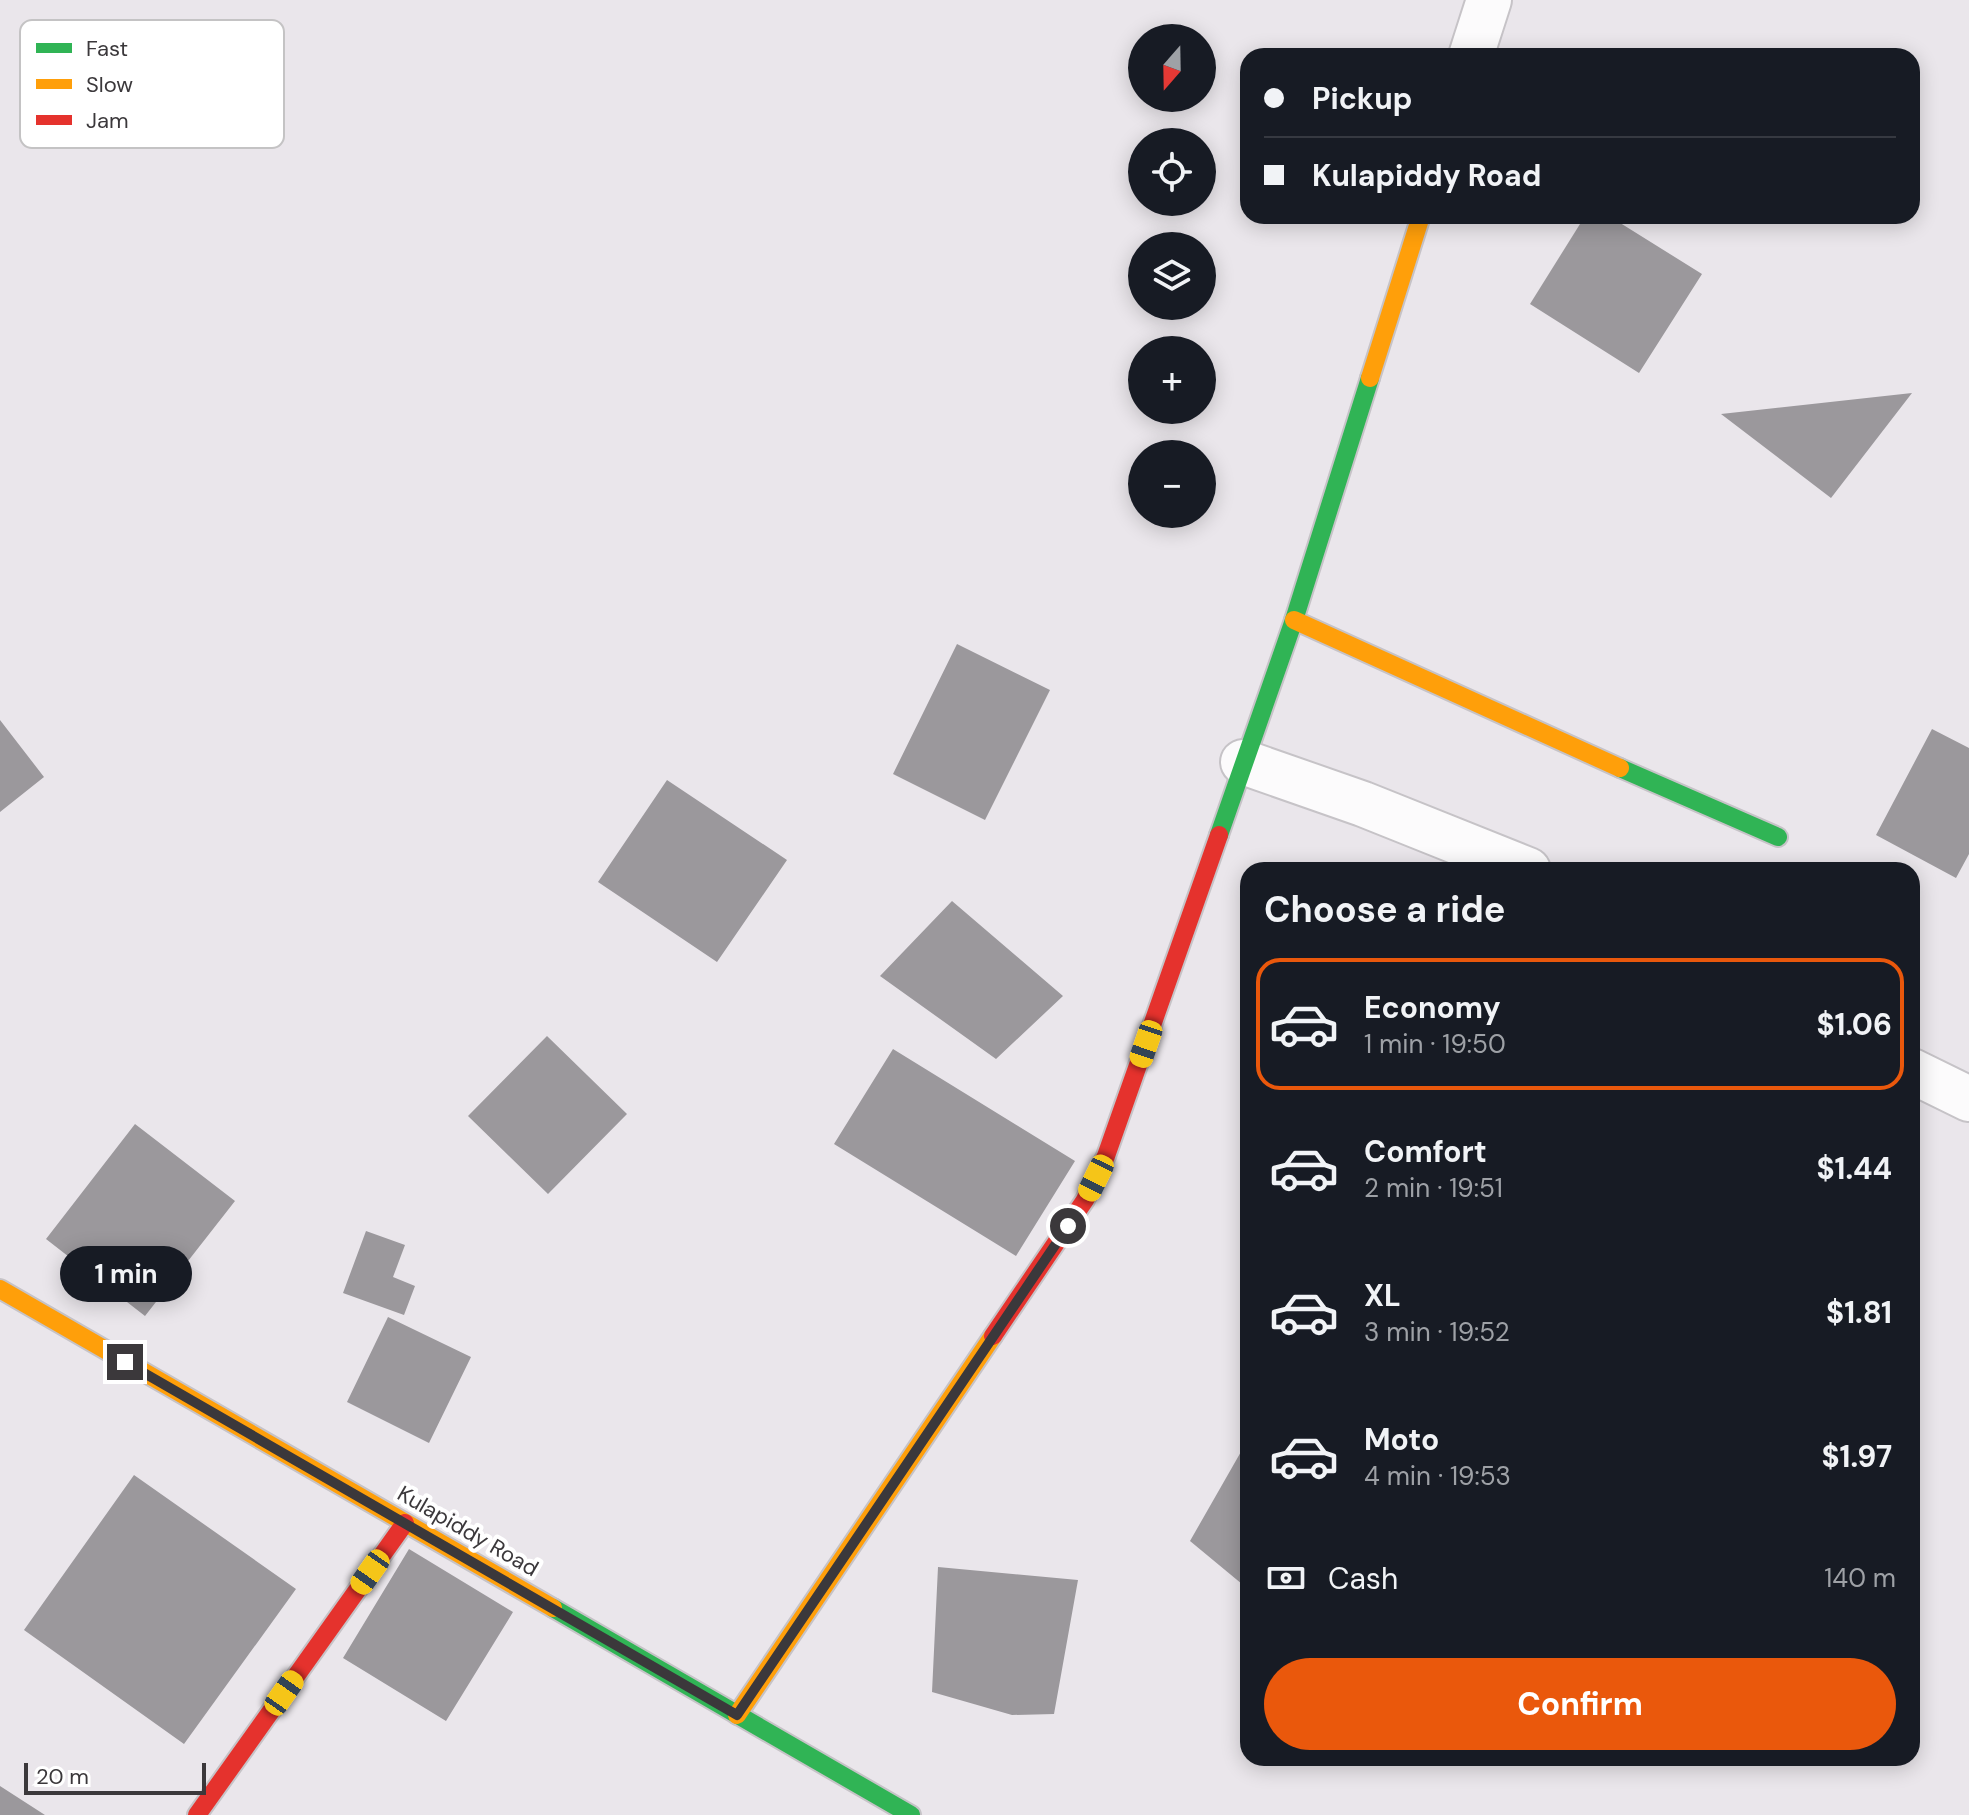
<!DOCTYPE html>
<html lang="en">
<head>
<meta charset="utf-8">
<style>
  :root { --surface:#171b24; --page:#20242c; --text:#f1f3f6; --muted:#9ea1a6; --line:#363941; --accent:#ea580c }
  body { margin:0; font-family:"DM Sans",sans-serif; background:var(--page); color:var(--text); height:100vh; display:flex; flex-direction:column; font-size:30px; white-space:nowrap }
  * { box-sizing:border-box; margin:0 }
  p { font-size:26px; color:var(--muted) }
  .icon { flex:none; width:44px; height:44px; fill:none; stroke:currentColor; stroke-width:2; stroke-linecap:round; stroke-linejoin:round }
  .map { position:relative; flex:1; overflow:hidden }
  .sheet { position:absolute; left:1240px; top:862px; width:680px; height:904px; display:flex; flex-direction:column; background:var(--surface); border-radius:24px; box-shadow:0 4px 20px #0003 }
  .sheet>* { flex:none }
  .guide { position:absolute; left:1240px; top:48px; width:680px; height:176px; border-radius:24px; box-shadow:0 4px 20px #0003; display:grid; align-content:center; height:176px; padding:0 24px; background:var(--surface) }
  .needle { width:52px; rotate:200deg }
  .controls { position:absolute; left:1128px; top:24px; display:grid; gap:16px }
  .controls a { display:grid; place-items:center; width:88px; height:88px; border-radius:50%; background:var(--surface); box-shadow:0 4px 20px #0003; font-size:40px }
  .scale { position:absolute; left:24px; bottom:20px; width:182px; box-sizing:border-box; padding-left:8px; border:4px solid #3b383b; border-top:0; font-size:22px; line-height:28px; white-space:nowrap; color:#3b383b; -webkit-text-stroke:6px #fff; paint-order:stroke }
  .end { position:absolute; width:36px; height:36px; margin:-18px; border:10px solid #3b383b; background:#fff; box-shadow:0 0 0 4px #fff }
  .from { border-radius:50% }
  .bubble { position:absolute; height:56px; border-radius:28px; background:var(--surface); box-shadow:0 4px 20px #0003; font-size:26px; font-weight:700; line-height:56px; text-align:center }
  .car { position:absolute; width:24px; height:48px; margin:-24px -12px; border-radius:10px; box-shadow:0 0 6px 2px #0007; background:linear-gradient(#f5c518 24%,#345 0 40%,#f5c518 0 76%,#345 0 86%,#f5c518 0) }
  .guide b { display:flex; align-items:center; gap:28px; height:76px; font-size:30px }
  .guide b+b { border-top:2px solid var(--line) }
  .guide i { width:20px; height:20px; background:var(--text) }
  ul { padding:0; list-style:none }
  li { display:flex; align-items:center; gap:24px; height:132px; margin:0 16px 12px; padding:0 8px; border:4px solid transparent; border-radius:24px }
  li div { flex:1 }
  li b { display:block; font-size:30px }
  li em { font-style:normal; font-weight:700 }
  li.active { border-color:var(--accent) }
  li>.icon { width:72px; height:72px; stroke-width:1.5 }
  h2 { padding:0 24px; font-size:36px; line-height:96px }
  .pay { display:flex; align-items:center; gap:20px; height:88px; padding:0 24px; font-size:30px }
  .pay p { margin-inline-start:auto }
  .primary-button { display:flex; gap:16px; margin-top:auto; padding:16px 24px }
  .primary-button a { flex:1; height:92px; border-radius:48px; background:var(--accent); color:#fff; font-size:32px; font-weight:700; line-height:92px; text-align:center }
  .map>svg:first-child { display:block }
</style>
</head>
<body>
<div class="map">
<svg width="1969" height="1815" viewBox="0 0 1969 1815">
  <rect width="100%" height="100%" fill="#eae6eb"/>
  <path fill="#9b989c" d="M1585,216H1609L1702,274L1639,373L1530,304Z
    M1912,393L1831,498L1721,414Z
    M957,644L1050,690L985,820L893,774Z
    M0,720L44,777L0,812Z
    M1932,729L1969,748V854L1956,878L1876,835Z
    M667,780L787,860L717,962L598,882Z
    M952,901L1063,996L996,1059L880,976Z
    M547,1036L627,1114L548,1194L468,1116Z
    M893,1049L1075,1161L1016,1256L834,1144Z
    M135,1124L235,1201L145,1316L46,1239Z
    M366,1231L405,1245L393,1277L415,1286L404,1315L343,1293Z
    M388,1317L471,1357L429,1443L347,1402Z
    M1242,1450L1248,1453V1589L1190,1541Z
    M134,1475L296,1589L184,1744L24,1630Z
    M409,1549L513,1612L446,1721L343,1658Z
    M938,1567L1078,1580L1054,1714L1012,1715L932,1692Z
    M0,1786L45,1815H0Z"/>
  <g fill="none" stroke-linecap="round" stroke-linejoin="round">
    <defs>
      <path id="street" d="M1471,56L1489,0
        M1243,762L1363,804L1528,870
        M1912,1071L1969,1099"/>
      <path id="fast" d="M1620,768L1778,837
        M1219,835L1294,620L1370,378
        M553,1608L911,1815"/>
      <path id="slow" d="M1370,378L1421,216
        M1294,620L1620,768
        M0,1289L553,1608
        M737,1715L993,1336"/>
      <path id="jam" d="M993,1336L1085,1200L1106,1156L1219,835
        M197,1815L405,1523"/>
    </defs>
    <use href="#street" stroke="#c6c3c7" stroke-width="48"/>
    <use href="#fast" stroke="#c6c3c7" stroke-width="22"/>
    <use href="#slow" stroke="#c6c3c7" stroke-width="22"/>
    <use href="#jam" stroke="#c6c3c7" stroke-width="22"/>
    <use href="#street" stroke="#fcfbfc" stroke-width="44"/>
    <use href="#fast" stroke="#30b455" stroke-width="18"/>
    <use href="#slow" stroke="#ff9f0a" stroke-width="18"/>
    <use href="#jam" stroke="#e5322d" stroke-width="18"/>
  </g>
  <g fill="none" stroke-linecap="round" stroke-linejoin="round">
    <path stroke="#3b383b" stroke-width="10" d="M125,1362L737,1715L1068,1226"/>
  </g>
  <g text-anchor="middle" dominant-baseline="central" stroke-width="8" stroke-linejoin="round" paint-order="stroke">
    <g font-size="22" fill="#3b383b" stroke="#fff">
      <text transform="translate(468 1531) rotate(30)">Kulapiddy Road</text>
    </g>
  </g>
  <rect x="20" y="20" width="264" height="128" rx="12" fill="#fff" stroke="#c4c3c4" stroke-width="2"/>
  <rect x="36" y="43" width="36" height="10" fill="#30b455"/>
  <rect x="36" y="79" width="36" height="10" fill="#ff9f0a"/>
  <rect x="36" y="115" width="36" height="10" fill="#e5322d"/>
  <g font-size="22" fill="#3b383b">
    <text x="86" y="56">Fast</text>
    <text x="86" y="92">Slow</text>
    <text x="86" y="128">Jam</text>
  </g>
</svg>
<div class="controls">
<a><svg class="needle" viewBox="-14 -14 28 28"><path d="M0-13l5 13h-10z" fill="#e53935"/><path d="M0 13l5-13h-10z" fill="#9ea1a6"/></svg></a>
<a><svg class="icon" aria-label="locate" viewBox="0 0 24 24"><circle cx="12" cy="12" r="6"/><path d="M12 2v4M12 18v4M2 12h4M18 12h4"/></svg></a>
<a><svg class="icon" aria-label="layers" viewBox="0 0 24 24"><path d="M12 4l9 5-9 5-9-5zM3 14l9 5 9-5"/></svg></a>
<a>+</a>
<a>−</a>
</div>
<div class="scale">20 m</div>
<i class="end from" style="left:1068px;top:1226px"></i>
<i class="end" style="left:125px;top:1362px"></i>
<div class="bubble" style="left:60px;top:1246px;width:132px">1 min</div>
<i class="car" style="left:1146px;top:1044px;rotate:199deg"></i>
<i class="car" style="left:1096px;top:1178px;rotate:206deg"></i>
<i class="car" style="left:370px;top:1572px;rotate:215deg"></i>
<i class="car" style="left:284px;top:1693px;rotate:35deg"></i>
<div class="guide">
<b><i class="from"></i>Pickup</b>
<b><i></i>Kulapiddy Road</b>
</div>
<section class="sheet">
<h2>Choose a ride</h2>
<ul>
<li class="active"><svg class="icon" aria-label="car" viewBox="0 0 24 24"><path d="M5 17H2v-5l4-1 3-4h7l3 4 3 1v5h-3M9 17h6M6 11h13"/><circle cx="7" cy="17" r="2"/><circle cx="17" cy="17" r="2"/></svg><div><b>Economy</b><p>1 min · 19:50</p></div><em>$1.06</em></li>
<li><svg class="icon" aria-label="car" viewBox="0 0 24 24"><path d="M5 17H2v-5l4-1 3-4h7l3 4 3 1v5h-3M9 17h6M6 11h13"/><circle cx="7" cy="17" r="2"/><circle cx="17" cy="17" r="2"/></svg><div><b>Comfort</b><p>2 min · 19:51</p></div><em>$1.44</em></li>
<li><svg class="icon" aria-label="car" viewBox="0 0 24 24"><path d="M5 17H2v-5l4-1 3-4h7l3 4 3 1v5h-3M9 17h6M6 11h13"/><circle cx="7" cy="17" r="2"/><circle cx="17" cy="17" r="2"/></svg><div><b>XL</b><p>3 min · 19:52</p></div><em>$1.81</em></li>
<li><svg class="icon" aria-label="car" viewBox="0 0 24 24"><path d="M5 17H2v-5l4-1 3-4h7l3 4 3 1v5h-3M9 17h6M6 11h13"/><circle cx="7" cy="17" r="2"/><circle cx="17" cy="17" r="2"/></svg><div><b>Moto</b><p>4 min · 19:53</p></div><em>$1.97</em></li>
</ul>
<div class="pay"><svg class="icon" aria-label="cash" viewBox="0 0 24 24"><path d="M3 7h18v10H3z"/><circle cx="12" cy="12" r="2"/></svg>Cash<p>140 m</p></div>
<div class="primary-button"><a>Confirm</a></div>
</section>
</div>
</body>
</html>
